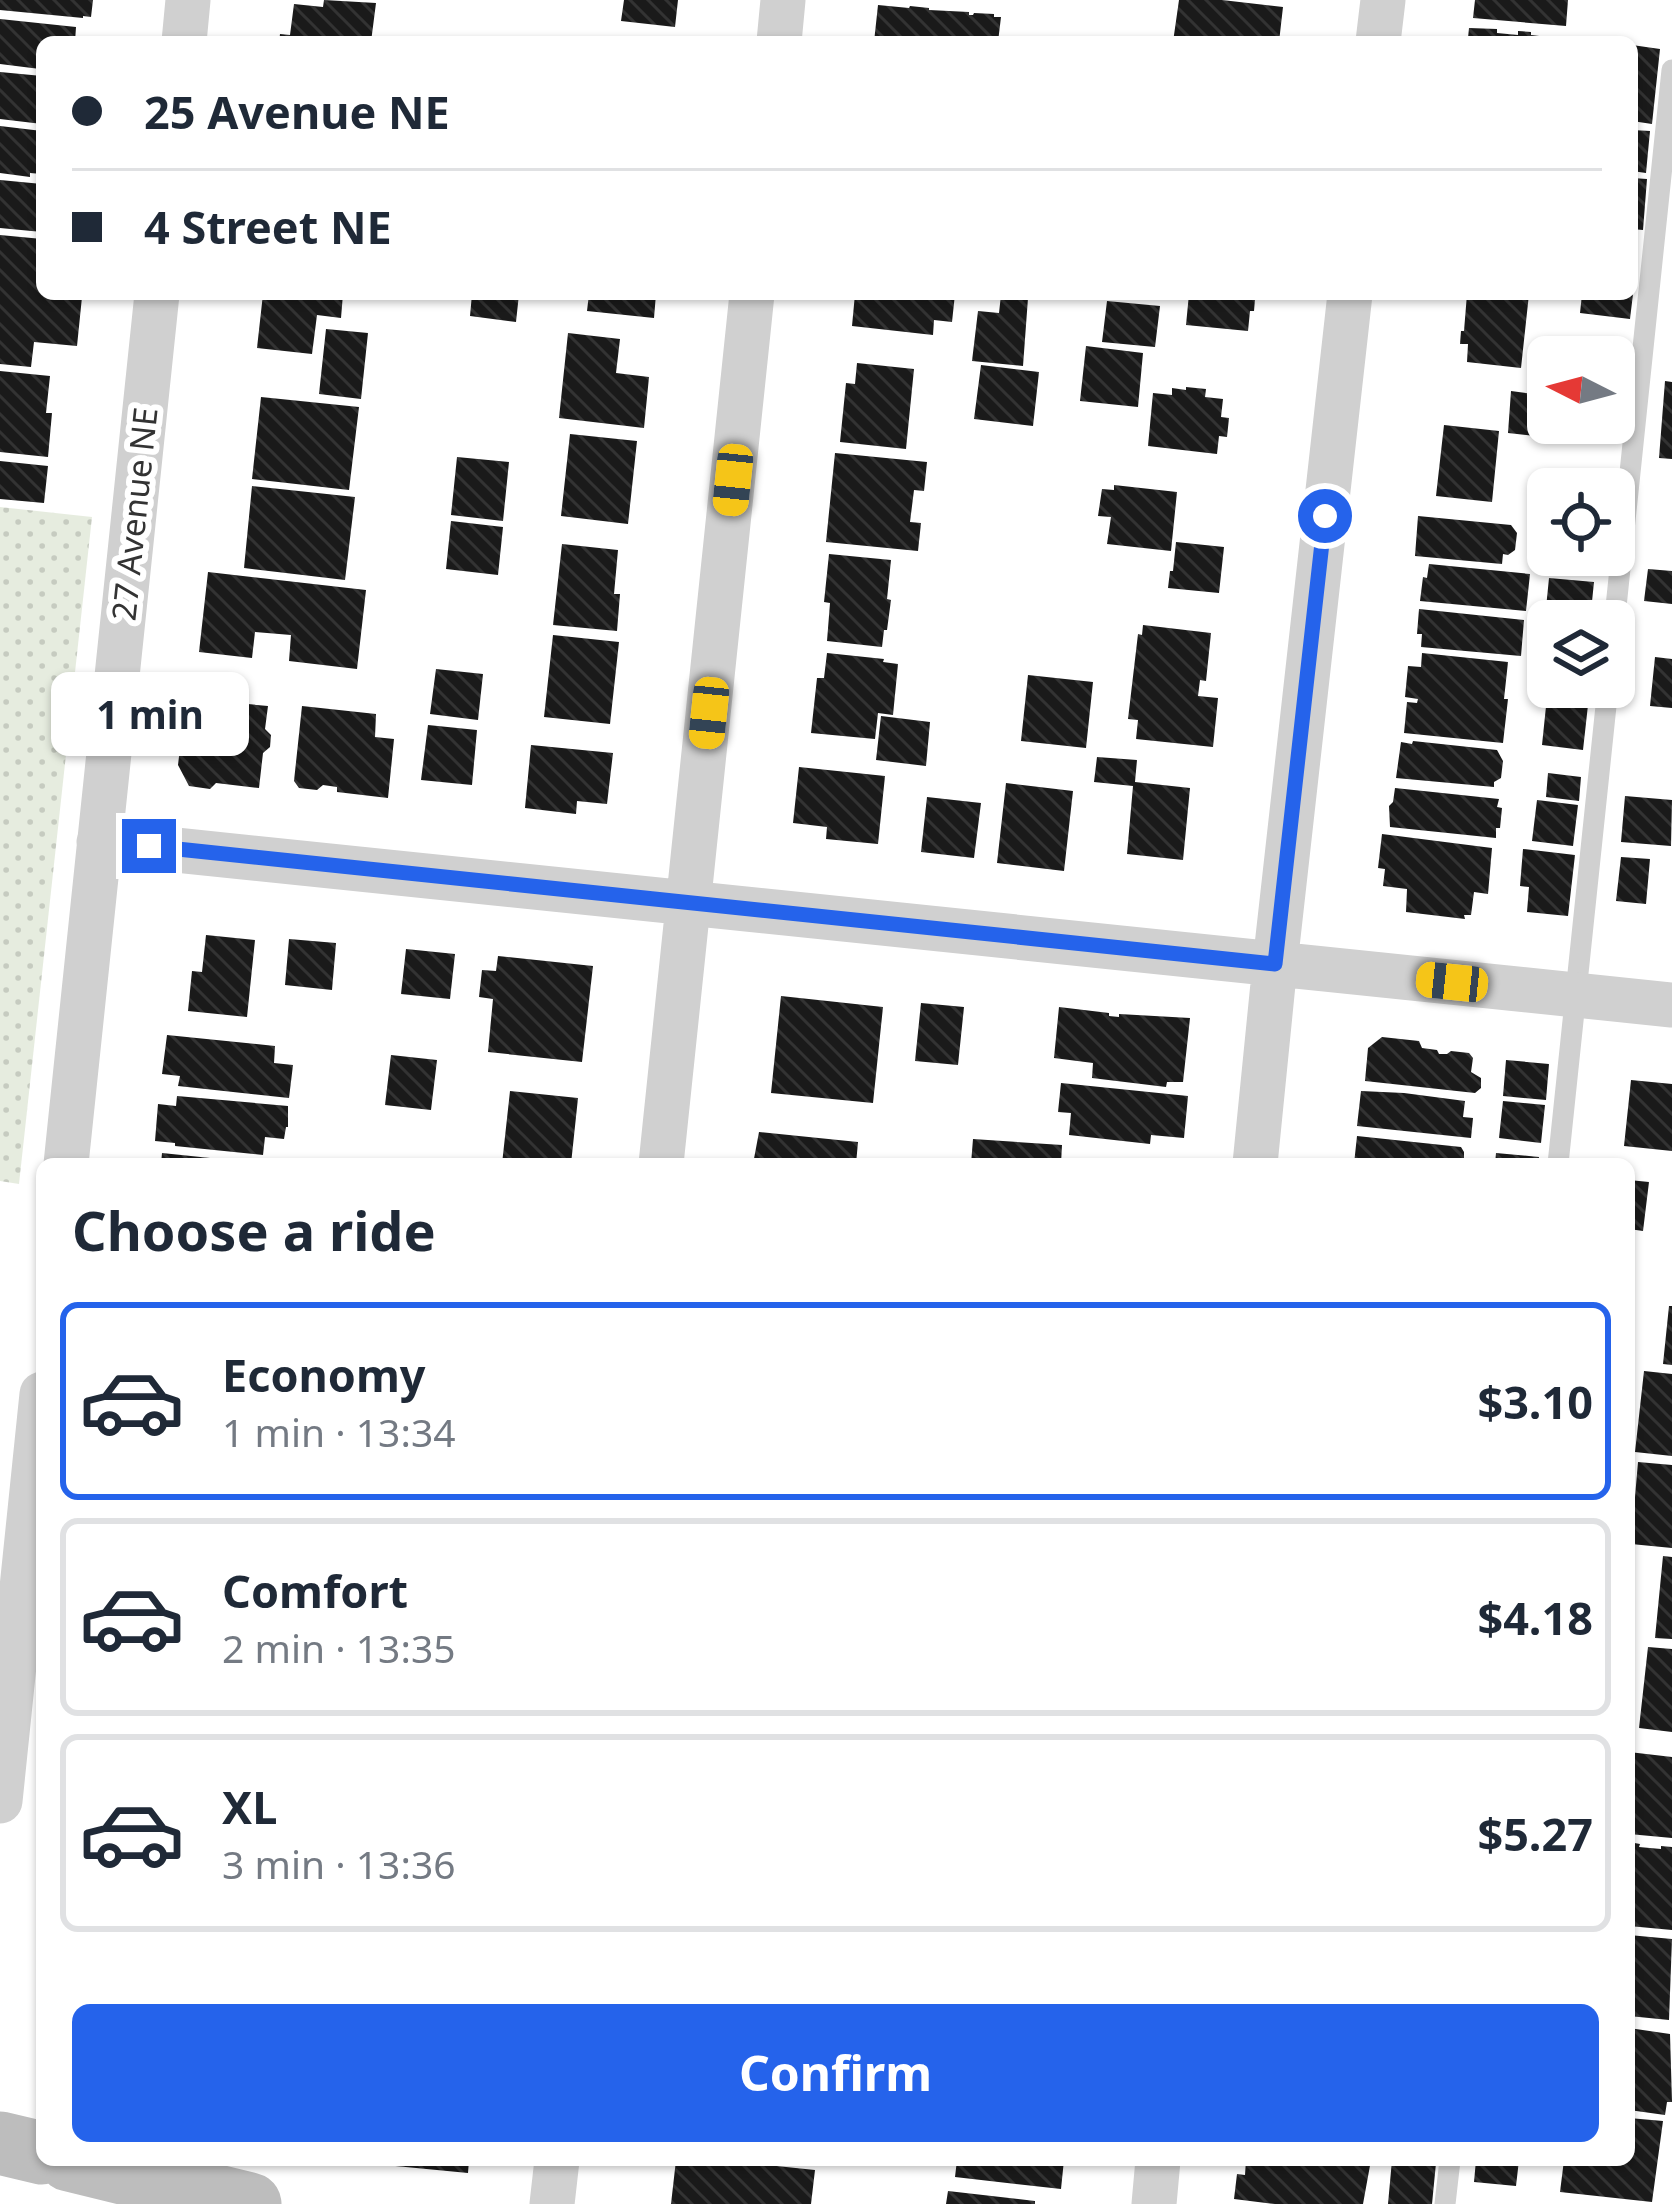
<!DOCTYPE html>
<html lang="en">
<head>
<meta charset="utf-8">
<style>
  :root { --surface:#fff; --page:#f2f2f3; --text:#1f2937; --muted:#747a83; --line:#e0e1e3; --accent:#2563eb }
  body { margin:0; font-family:"Noto Sans",sans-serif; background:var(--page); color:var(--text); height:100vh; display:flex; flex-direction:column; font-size:45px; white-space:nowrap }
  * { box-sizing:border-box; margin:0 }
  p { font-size:39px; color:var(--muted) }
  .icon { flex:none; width:66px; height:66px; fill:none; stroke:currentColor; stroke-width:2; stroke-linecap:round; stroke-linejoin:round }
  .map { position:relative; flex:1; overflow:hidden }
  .details { position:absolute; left:36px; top:1158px; width:1599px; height:1008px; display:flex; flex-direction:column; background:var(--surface); border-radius:18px; box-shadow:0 3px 9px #0004 }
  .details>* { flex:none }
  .banner { position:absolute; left:36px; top:36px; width:1602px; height:264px; border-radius:18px; box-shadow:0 3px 9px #0004; display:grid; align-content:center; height:264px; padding:0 36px; background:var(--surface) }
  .needle { width:78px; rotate:276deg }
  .buttons { position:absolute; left:1527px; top:336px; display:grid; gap:24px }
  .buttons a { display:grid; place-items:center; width:108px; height:108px; border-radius:18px; background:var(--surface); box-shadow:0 3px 9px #0004; font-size:60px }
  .end { position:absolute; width:54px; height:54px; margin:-27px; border:15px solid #2563eb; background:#fff; box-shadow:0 0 0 6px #fff }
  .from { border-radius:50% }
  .bubble { position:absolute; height:84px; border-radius:18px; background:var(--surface); box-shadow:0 3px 9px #0004; font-size:39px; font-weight:700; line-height:84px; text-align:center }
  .car { position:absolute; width:36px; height:72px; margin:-36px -18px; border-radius:15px; box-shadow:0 0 9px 3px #0007; background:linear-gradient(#f5c518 24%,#345 0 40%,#f5c518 0 76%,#345 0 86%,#f5c518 0) }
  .banner b { display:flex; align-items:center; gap:42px; height:114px; font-size:45px }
  .banner b+b { border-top:3px solid var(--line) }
  .banner i { width:30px; height:30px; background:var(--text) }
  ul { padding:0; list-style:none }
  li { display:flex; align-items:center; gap:36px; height:198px; margin:0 24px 18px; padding:0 12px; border:6px solid var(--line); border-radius:18px }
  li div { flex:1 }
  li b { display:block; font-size:45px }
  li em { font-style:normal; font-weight:700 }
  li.on { border-color:var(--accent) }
  li>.icon { width:108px; height:108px; stroke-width:1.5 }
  h2 { padding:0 36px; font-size:54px; line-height:144px }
  .primary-button { display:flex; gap:24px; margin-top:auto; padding:24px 36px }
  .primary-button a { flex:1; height:138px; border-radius:18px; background:var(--accent); color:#fff; font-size:48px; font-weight:700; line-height:138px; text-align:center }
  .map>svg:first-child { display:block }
</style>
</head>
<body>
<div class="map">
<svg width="1672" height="2204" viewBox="0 0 1672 2204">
  <defs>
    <pattern id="park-dots" width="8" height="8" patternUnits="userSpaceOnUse" patternTransform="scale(3)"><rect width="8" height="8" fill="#e6ecdf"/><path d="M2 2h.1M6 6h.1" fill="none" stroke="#c6cbc0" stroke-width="1.8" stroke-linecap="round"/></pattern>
    <pattern id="building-back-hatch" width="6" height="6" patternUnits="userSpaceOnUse" patternTransform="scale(3)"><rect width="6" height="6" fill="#1a1a1a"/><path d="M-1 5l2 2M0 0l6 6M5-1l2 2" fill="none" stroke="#333"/></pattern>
  </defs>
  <rect width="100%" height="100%" fill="#fff"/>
  <path fill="url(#park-dots)" d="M0,507L92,517L19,1184L0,1181Z"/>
  <path fill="url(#building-back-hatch)" d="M0,0H93L91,17L83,16V18L0,10Z
    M324,0L376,3L371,42H279L280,34L290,35L294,4L323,7Z
    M624,0H678L675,27L621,21Z
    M1179,0H1222L1283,7L1279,42H1173Z
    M1475,0H1568L1566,26L1473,18Z
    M878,5L909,8L910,6L929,8V10L969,12V15H973L974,13L994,14V17H1001L998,42H874Z
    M0,19L76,27L75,42H42L40,69L0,64Z
    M1469,28L1497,29V33L1518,35V31L1531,32V35L1564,39V42H1462V37L1468,38Z
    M1632,45L1660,49L1652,124L1632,121Z
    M0,72L42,76V124L0,119Z
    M0,126L42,131V174L30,173V177L0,173Z
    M1632,130L1650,131L1646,173L1632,171Z
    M1632,178L1647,179L1643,230L1632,229Z
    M0,180L42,184V232L0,228Z
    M0,235L42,239V294H76L82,297L77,346L34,342L31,367L0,364Z
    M263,294H343L341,318L317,315L312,354L257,348Z
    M472,294H519L516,322L470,316Z
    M589,294H656L654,318L587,311Z
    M855,294H955L952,322L934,320L933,335L852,326Z
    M1189,294H1246L1255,299L1254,311H1250L1248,331L1186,325Z
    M1467,294H1529L1521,368L1467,362L1468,344H1460L1461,331H1464Z
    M1582,294H1633L1630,319L1580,313Z
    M1001,295L1028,298L1023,366L972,361L978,311L999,313Z
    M1107,301L1160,306L1155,347L1102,342Z
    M326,329L368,333L361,399L319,394Z
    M568,333L620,339L616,373L649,377L644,428L559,418Z
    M1086,346L1143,353L1138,407L1080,401Z
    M857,363L914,369L906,449L840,442L846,383L855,384Z
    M981,365L1039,372L1033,426L974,419Z
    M0,371L50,376L46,413H52L48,457L0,452Z
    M1665,381L1672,382V459L1659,458Z
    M1186,387L1206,389L1205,397L1223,399L1221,417L1229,418L1227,437L1219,436L1217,454L1148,446L1153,393L1172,395V388L1186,390Z
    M1511,391L1548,396V423H1562L1560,439L1508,433Z
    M261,397L359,407L349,490L252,479Z
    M1444,425L1499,431L1492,502L1436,496Z
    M570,434L637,441L628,524L561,516Z
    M835,453L927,462L924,491L914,490L910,522L921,523L918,551L826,542Z
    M457,457L509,462L503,521L451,515Z
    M0,461L48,466L44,503L0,499Z
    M1114,485L1177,492L1171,551L1107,544L1111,517L1098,516L1102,489L1114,490Z
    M252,486L355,497L345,580L244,568Z
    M1418,516L1511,525L1517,533L1515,550L1508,555L1503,554L1502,564L1415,556Z
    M451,521L503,527L498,575L446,569Z
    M1176,542L1224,547L1219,593L1168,588L1170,571H1173Z
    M562,544L618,550L614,594H620L617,631L553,625Z
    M829,554L891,560L887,599L891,600L887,630H884L882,647L827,641L830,603L824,602Z
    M1563,555H1605L1604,568L1562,564Z
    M1429,564L1530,574L1526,611L1420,601L1423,577L1427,578Z
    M1648,569L1672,571V604L1644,601Z
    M208,572L366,590L357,669L289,661L291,635L255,632L252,658L199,652Z
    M1549,578L1594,582L1590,621H1548V658H1541Z
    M1419,609L1524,620L1521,656L1421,647L1422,634H1417Z
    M1143,625L1211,633L1206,681L1200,680L1198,696L1218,698L1213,747L1136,739L1138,720L1128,719L1138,634L1142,635Z
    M553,635L619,642L610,724L544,717Z
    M827,653L884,659L883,662L898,664L893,715L878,713L875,739L811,733L817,678H824Z
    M1422,653L1508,662L1504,699H1508L1503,743L1404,733L1407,702L1417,703L1418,699L1405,697L1408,666L1421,667Z
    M1655,657L1672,659V708L1650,706Z
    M436,669L483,674L478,720L430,714Z
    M1028,675L1093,682L1086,748L1021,741Z
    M188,680L239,686L237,703L268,706L265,729L271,735L270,747L263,753L259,788L216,783L210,789L189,786L178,765Z
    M1548,687H1590L1583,750L1542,745Z
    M302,706L376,714L375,737L394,739L388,798L337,792V787L323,785L317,790L299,788L294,781Z
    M881,716L930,722L926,766L876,760Z
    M428,725L477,730L472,785L421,780Z
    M1413,741L1497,750L1503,761L1501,778L1494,782V787L1396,778L1401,742L1412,744Z
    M531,745L613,753L607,804L577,801L576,814L525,808Z
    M1097,757L1137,760L1135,782L1190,788L1183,860L1127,854L1133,786L1094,782Z
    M799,767L885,776L878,844L826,839L827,827L793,823Z
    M1548,773L1581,777L1579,801L1546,797Z
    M1006,783L1073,791L1064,871L997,863Z
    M1395,788L1499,799L1497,807L1502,808L1500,828H1496V838L1390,827L1389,806L1393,802Z
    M1625,796L1672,800L1671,846L1621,842Z
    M927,797L981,803L974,858L921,852Z
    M1537,800L1578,805L1573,846L1532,841Z
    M1382,834L1492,848L1488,894L1474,892L1471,915H1464L1465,919L1406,912L1407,889L1383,886L1385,869L1378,868Z
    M1523,849L1575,855L1568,916L1527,912L1529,887L1520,886Z
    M1621,857L1650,859L1646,904L1616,901Z
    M206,935L255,940L247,1017L188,1011L192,971L202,972Z
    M289,939L336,943L332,990L285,985Z
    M406,949L455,954L450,999L401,994Z
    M498,956L593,966L582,1062L488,1052L493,999L479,997L482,970L496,971Z
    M781,996L883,1007L873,1103L771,1093Z
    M921,1003L964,1007L958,1065L915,1061Z
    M1059,1007L1109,1013V1016L1119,1017V1014L1190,1018L1183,1082H1167L1166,1087L1092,1078L1093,1063L1054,1058Z
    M167,1035L275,1046L274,1063L293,1065L289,1098L178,1086L180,1076L162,1074Z
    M1382,1037L1419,1041L1422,1048L1437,1050L1439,1054H1447L1451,1051L1469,1053L1473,1058L1471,1072L1481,1078V1088L1475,1093L1365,1081L1368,1048Z
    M391,1055L437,1060L431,1110L385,1105Z
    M1506,1060L1549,1064L1546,1100L1503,1096Z
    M1631,1080L1672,1084V1151L1624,1146Z
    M1061,1083L1188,1096L1184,1138L1151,1135L1150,1144L1069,1135L1071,1113L1058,1112Z
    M510,1091L578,1098L571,1164H502Z
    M1361,1091L1404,1093L1465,1101L1463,1117L1473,1118L1471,1138L1357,1126Z
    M177,1096L288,1106V1127H286L284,1139L265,1137L263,1155L175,1146V1143L155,1141L158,1104L176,1106Z
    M1503,1101L1545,1105L1541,1143L1499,1138Z
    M759,1132L858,1142L856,1164H753Z
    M1357,1136L1461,1147L1464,1152V1164H1354Z
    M973,1139L1062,1145L1061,1164H971Z
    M162,1153L239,1161V1164H161Z
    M1496,1153L1539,1157L1538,1164H1495Z
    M1629,1180L1649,1182L1643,1231L1629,1229Z
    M1669,1306H1672V1365L1663,1364Z
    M1644,1371L1672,1374V1456L1635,1452Z
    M1638,1462L1672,1465V1548L1631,1544Z
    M1663,1556L1672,1557V1639L1655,1638Z
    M1648,1647L1672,1649V1732L1639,1728Z
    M1629,1752L1672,1757V1838L1629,1834Z
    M1629,1842L1640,1844L1639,1847L1661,1849V1846L1672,1847V1930L1629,1926Z
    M1629,1935L1672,1939L1669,2020L1629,2016Z
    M1629,2028L1670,2034L1672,2102H1667L1665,2115L1629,2110Z
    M1629,2118L1663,2121L1652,2202L1560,2192L1564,2160H1629Z
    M386,2160H469L468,2173L385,2165Z
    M676,2160H717L815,2170L811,2204H671Z
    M957,2160H1064L1061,2189L955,2177Z
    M1246,2160H1371L1363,2204H1275L1234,2199L1237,2174L1245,2175Z
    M1392,2160L1436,2163L1432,2204H1388Z
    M1476,2160H1519L1516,2186L1474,2182Z
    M948,2191L1035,2201V2204H946Z"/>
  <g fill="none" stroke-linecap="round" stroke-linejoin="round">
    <path stroke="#d0d0d0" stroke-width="21" d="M1614,626L1672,70
      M1558,1164L1608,687
      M1445,2204L1450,2160"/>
    <path stroke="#d0d0d0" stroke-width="45" d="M184,42L188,0
      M779,42L783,0
      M1378,42L1383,0
      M99,842L1672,1005
      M66,1164L157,294
      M661,1164L752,294
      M1255,1164L1275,964L1350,294
      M0,1801L42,1394
      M552,2204L557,2160
      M1154,2204L1158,2160"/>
    <path stroke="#bdbdbd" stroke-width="63" d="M0,2143L42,2153
      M69,2160L250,2204"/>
  </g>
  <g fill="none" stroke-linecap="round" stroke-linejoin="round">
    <path stroke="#2563eb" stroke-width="15" d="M149,846L1275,964L1325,516"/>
  </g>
  <g text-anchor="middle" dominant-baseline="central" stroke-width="12" stroke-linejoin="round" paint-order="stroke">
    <g font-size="33" fill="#333" stroke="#fff">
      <text transform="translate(134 514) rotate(-84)">27 Avenue NE</text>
    </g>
  </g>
</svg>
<div class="buttons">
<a><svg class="needle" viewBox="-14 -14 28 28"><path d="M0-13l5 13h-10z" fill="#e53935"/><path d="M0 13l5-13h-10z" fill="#747a83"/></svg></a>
<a><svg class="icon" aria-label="locate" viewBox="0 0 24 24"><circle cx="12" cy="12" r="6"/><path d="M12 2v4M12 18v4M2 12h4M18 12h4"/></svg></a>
<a><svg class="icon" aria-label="layers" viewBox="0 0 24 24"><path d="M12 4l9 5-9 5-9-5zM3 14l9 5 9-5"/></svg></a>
</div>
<i class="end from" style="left:1325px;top:516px"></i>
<i class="end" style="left:149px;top:846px"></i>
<div class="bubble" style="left:51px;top:672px;width:198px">1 min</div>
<i class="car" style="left:733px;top:480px;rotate:186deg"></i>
<i class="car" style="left:709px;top:713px;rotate:186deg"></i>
<i class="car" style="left:1452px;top:982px;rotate:276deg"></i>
<div class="banner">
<b><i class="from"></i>25 Avenue NE</b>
<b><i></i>4 Street NE</b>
</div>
<section class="details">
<h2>Choose a ride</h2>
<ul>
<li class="on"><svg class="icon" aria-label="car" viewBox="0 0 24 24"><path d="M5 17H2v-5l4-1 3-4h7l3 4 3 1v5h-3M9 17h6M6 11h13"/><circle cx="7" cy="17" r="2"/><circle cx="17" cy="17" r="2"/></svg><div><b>Economy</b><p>1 min · 13:34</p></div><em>$3.10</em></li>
<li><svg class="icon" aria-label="car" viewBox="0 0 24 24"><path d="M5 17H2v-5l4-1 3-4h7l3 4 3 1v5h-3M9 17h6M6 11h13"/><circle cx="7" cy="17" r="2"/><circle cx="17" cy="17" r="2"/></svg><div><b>Comfort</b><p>2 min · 13:35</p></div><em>$4.18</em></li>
<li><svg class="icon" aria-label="car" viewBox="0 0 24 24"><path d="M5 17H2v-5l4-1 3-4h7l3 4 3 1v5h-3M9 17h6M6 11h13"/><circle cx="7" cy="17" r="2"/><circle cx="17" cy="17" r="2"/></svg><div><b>XL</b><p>3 min · 13:36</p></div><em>$5.27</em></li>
</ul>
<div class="primary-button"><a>Confirm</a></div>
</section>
</div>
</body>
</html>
